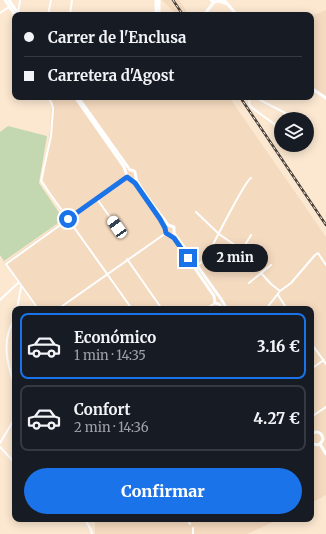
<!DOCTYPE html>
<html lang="es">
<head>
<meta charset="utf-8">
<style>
  :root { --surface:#171b24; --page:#242831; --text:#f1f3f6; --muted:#9ea1a6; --line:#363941; --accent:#1a73e8 }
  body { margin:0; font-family:Merriweather,serif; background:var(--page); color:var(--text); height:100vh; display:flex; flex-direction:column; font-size:15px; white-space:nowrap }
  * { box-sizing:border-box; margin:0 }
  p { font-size:13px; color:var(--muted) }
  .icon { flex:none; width:22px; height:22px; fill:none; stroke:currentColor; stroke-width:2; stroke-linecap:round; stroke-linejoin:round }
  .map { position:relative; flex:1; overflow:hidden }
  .side { position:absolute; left:12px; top:306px; width:302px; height:216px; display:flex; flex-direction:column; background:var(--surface); border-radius:8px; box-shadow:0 2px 10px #0003 }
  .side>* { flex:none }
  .guide { position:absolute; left:12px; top:12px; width:302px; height:88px; border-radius:8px; box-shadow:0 2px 10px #0003; display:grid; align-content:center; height:88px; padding:0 12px; background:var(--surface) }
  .tools { position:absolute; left:274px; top:112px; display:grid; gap:8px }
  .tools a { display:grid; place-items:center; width:40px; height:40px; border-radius:50%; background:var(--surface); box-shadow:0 2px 10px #0003; font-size:20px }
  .end { position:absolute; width:18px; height:18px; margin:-9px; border:5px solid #1a73e8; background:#fff; box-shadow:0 0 0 2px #fff }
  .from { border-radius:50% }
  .bubble { position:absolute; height:28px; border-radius:14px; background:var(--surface); box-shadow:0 2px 10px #0003; font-size:13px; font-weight:800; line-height:28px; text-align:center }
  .car { position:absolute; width:12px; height:24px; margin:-12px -6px; border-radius:5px; box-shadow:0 0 3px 1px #0007; background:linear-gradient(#fff 24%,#345 0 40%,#fff 0 76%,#345 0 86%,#fff 0) }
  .guide b { display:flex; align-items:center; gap:14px; height:38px; font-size:15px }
  .guide b+b { border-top:1px solid var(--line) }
  .guide i { width:10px; height:10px; background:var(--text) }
  ul { padding:7px 0 0; list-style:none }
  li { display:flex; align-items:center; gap:12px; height:66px; margin:0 8px 6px; padding:0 4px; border:2px solid var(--line); border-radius:8px }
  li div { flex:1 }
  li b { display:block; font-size:15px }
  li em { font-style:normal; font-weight:800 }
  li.selected { border-color:var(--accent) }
  li>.icon { width:36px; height:36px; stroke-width:1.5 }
  .primary-button { display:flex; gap:8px; margin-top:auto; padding:8px 12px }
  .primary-button a { flex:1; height:46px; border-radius:24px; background:var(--accent); color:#fff; font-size:16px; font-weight:800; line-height:46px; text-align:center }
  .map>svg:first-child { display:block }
</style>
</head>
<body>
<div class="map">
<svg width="326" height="534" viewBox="0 0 326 534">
  <rect width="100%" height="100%" fill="#fce8d1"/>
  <path fill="#f4dabf" d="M162,0H179L189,15H177Z
    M326,10V96L311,86V16Z
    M53,97H229L302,202L326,237V495L311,503V309H36L4,263L65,219L43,180L50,129L51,105Z
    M95,519H280L247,534H95Z"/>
  <path fill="#c3d8b1" d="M8,126L47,136L39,183L62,217L61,221L4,261L0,255V132Z"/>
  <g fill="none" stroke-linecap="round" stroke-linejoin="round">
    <path stroke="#fff" stroke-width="2" d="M0,13L9,7
      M18,13L20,0
      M48,15L51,0
      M70,15L72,0
      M48,97L52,104L53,109L51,136L41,181L132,309
      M250,97L249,104L251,107L281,129
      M254,97L297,119
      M307,126L312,130L307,137
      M97,199L117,227
      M196,212L219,234L242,250L251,235
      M242,250L256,265
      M127,259L162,309
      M197,266L206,258C212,247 245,180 251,178
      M261,273L271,284L280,291
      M249,283L271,265
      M278,295L287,309
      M0,300L18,283
      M17,309L21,287
      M38,309L6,264L127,177
      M58,309L166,233
      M206,309L215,303
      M266,309L280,291L291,283L315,255L318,253L326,265
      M15,316C13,321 11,326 9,331C3,349 9,369 15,387
      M311,343L326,364
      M311,369L324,360
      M311,417L326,407
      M14,421L15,439
      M0,443L15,418
      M0,447L15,463
      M85,519L91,530L92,534
      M187,519L190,524
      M278,519V520
      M193,528V534"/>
    <path stroke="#fff" stroke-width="3" d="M5,0L15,15
      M9,0L19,15
      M156,0V15
      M159,0V15
      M211,0L214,2L219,1L225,3
      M224,0L237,15
      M204,15L214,2
      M311,88L326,98
      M75,97L124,167L126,173L127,177L135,183L160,219L164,224L166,233L174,238L214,296L215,303L219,304L223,309
      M78,97L130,170
      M130,170C138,170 134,176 137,181C145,196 158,211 168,225
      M168,225L174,227V233
      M174,233L221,299L227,309
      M311,434C316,430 322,432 323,439C321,445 316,447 311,442
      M320,444L326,454"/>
    <defs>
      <path id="rail" d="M173,0L183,15
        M240,97L326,225"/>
    </defs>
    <use href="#rail" stroke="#463d34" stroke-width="2.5"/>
    <use href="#rail" stroke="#fcf8f3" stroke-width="1" stroke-dasharray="3" stroke-linecap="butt"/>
  </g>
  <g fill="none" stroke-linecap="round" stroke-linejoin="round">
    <path stroke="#1a73e8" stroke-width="5" d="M68,219L127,177L135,183L160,219L165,228L166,233L174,238L188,258"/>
  </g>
</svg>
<div class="tools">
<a><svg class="icon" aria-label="layers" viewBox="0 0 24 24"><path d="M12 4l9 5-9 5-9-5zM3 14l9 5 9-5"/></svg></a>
</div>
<i class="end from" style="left:68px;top:219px"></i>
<i class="end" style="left:188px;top:258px"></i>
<div class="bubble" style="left:202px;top:244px;width:66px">2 min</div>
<i class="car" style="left:117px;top:227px;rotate:325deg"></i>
<div class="guide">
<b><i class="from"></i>Carrer de l'Enclusa</b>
<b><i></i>Carretera d'Agost</b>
</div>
<section class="side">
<ul>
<li class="selected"><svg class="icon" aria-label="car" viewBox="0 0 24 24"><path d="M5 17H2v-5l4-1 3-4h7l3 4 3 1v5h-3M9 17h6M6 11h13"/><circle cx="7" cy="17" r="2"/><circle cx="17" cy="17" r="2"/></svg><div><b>Económico</b><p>1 min · 14:35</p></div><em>3.16 €</em></li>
<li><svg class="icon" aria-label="car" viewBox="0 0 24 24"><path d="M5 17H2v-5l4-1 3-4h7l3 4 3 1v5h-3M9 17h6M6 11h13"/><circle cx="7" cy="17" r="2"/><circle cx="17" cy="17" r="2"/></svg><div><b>Confort</b><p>2 min · 14:36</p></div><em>4.27 €</em></li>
</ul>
<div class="primary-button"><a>Confirmar</a></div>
</section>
</div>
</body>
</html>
